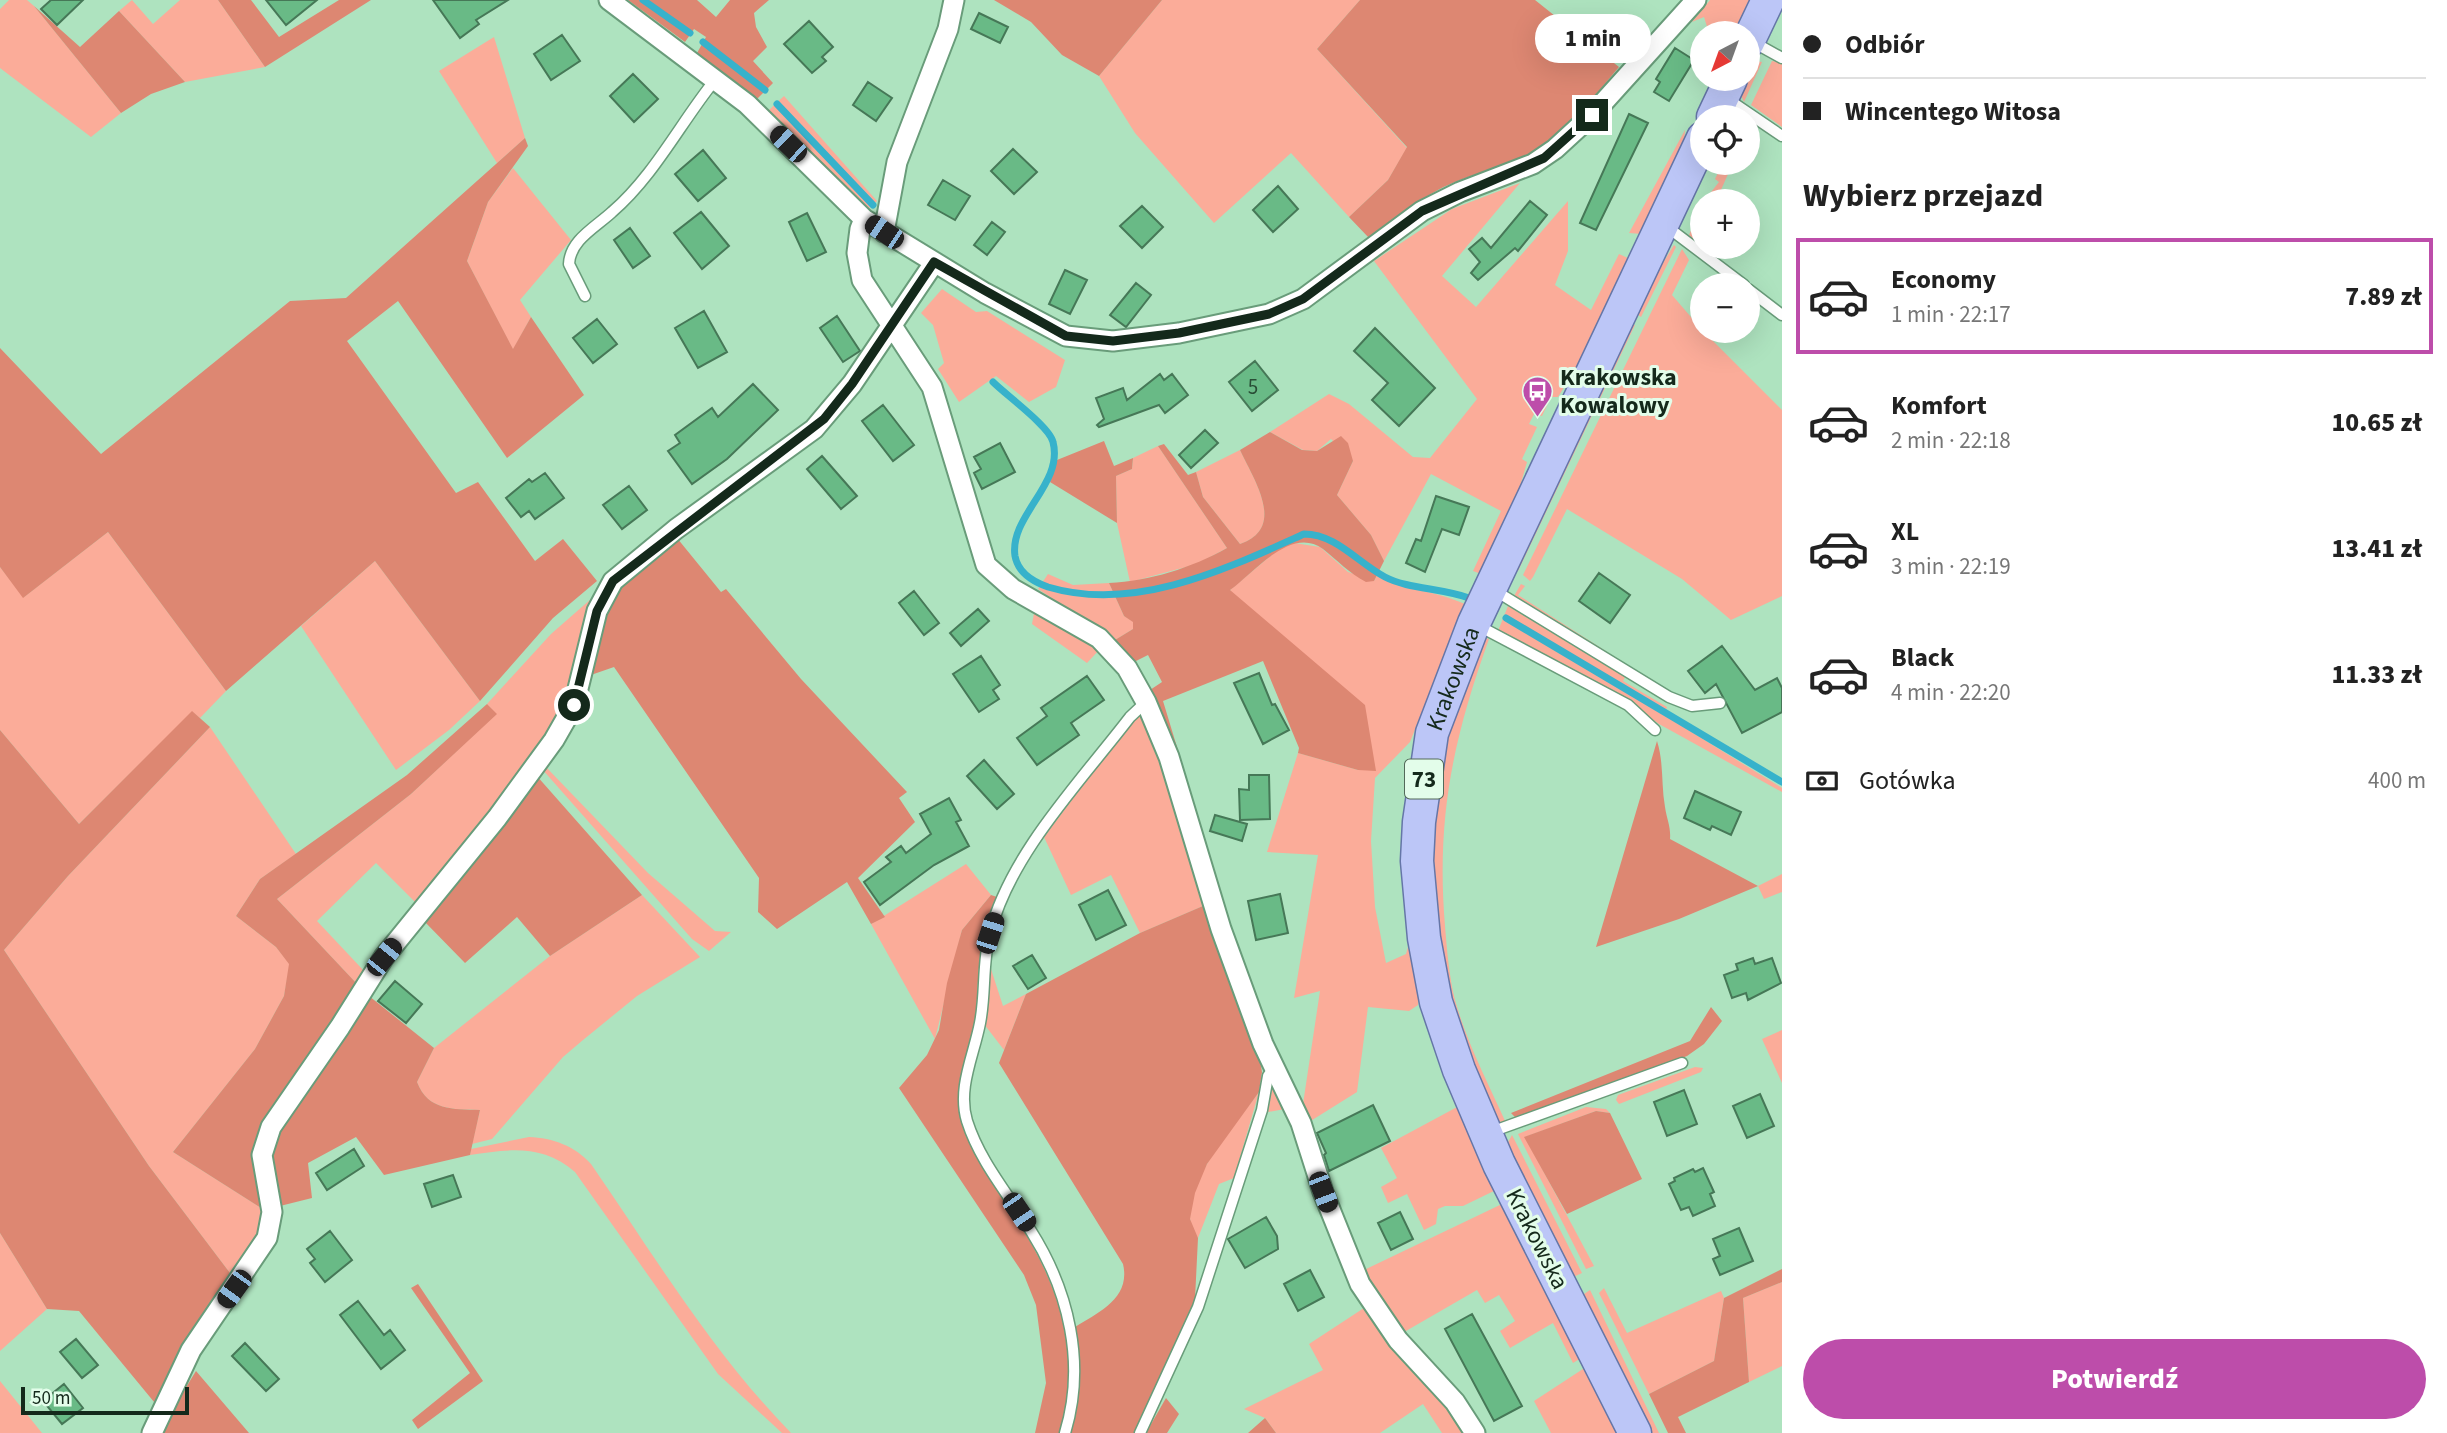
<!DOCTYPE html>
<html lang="pl">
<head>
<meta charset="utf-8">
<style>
  :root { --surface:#fff; --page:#f6f6f6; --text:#222; --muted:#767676; --line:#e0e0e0; --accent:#bd4daa }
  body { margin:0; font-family:"Source Sans 3",sans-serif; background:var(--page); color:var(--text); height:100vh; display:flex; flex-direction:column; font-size:26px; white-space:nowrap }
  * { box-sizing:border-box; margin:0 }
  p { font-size:23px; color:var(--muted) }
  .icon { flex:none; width:38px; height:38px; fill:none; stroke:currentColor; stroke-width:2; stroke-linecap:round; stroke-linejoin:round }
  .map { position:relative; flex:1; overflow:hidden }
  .side { display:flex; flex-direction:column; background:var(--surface); width:665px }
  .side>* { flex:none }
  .guide { display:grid; align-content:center; height:154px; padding:0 21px; background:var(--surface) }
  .needle { width:46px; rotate:221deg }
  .buttons { position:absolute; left:1690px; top:21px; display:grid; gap:14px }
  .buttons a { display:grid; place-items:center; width:70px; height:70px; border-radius:50%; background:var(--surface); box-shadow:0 7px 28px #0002; font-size:35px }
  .scale { position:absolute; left:21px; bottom:18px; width:168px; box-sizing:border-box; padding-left:7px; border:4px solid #14291b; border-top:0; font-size:19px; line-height:24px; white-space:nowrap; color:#14291b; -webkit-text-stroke:5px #e3fdea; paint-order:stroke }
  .end { position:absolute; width:32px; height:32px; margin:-16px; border:9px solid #14291b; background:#fff; box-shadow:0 0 0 4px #fff }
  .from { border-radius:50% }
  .bubble { position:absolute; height:49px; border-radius:24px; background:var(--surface); box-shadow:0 7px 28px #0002; font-size:23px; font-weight:800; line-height:49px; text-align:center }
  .car { position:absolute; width:21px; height:42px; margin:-21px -10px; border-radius:9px; box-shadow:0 0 5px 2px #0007; background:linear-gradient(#222 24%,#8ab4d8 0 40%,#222 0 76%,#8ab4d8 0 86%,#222 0) }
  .guide b { display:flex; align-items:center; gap:24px; height:66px; font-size:26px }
  .guide b+b { border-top:2px solid var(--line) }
  .guide i { width:18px; height:18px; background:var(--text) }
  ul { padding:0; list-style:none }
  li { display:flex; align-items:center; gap:21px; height:116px; margin:0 14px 10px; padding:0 7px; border:4px solid transparent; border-radius:0px }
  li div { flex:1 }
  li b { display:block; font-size:26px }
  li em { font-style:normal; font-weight:800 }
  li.selected { border-color:var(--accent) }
  li>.icon { width:63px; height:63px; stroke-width:1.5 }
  h2 { padding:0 21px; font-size:32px; line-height:84px }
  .pay { display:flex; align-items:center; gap:18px; height:77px; padding:0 21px; font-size:26px }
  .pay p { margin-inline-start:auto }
  .action { display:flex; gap:14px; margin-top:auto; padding:14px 21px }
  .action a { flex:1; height:80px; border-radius:42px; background:var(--accent); color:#fff; font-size:28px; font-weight:800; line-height:80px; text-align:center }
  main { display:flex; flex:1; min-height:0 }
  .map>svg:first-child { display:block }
</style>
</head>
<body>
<main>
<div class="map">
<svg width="1782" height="1433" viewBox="0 0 1782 1433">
  <rect width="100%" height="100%" fill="#aee3bf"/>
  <path fill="#fbac99" d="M9,0H27L34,6L121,113L91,137L0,68V9Z
    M132,0L153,24L180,0H218L265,67L185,82L119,11Z
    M1162,0H1360L1317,49L1407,148L1388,180L1349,217L1291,153L1214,223L1135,133L1099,76Z
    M1710,0H1754L1738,33H1709L1704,17L1692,22Z
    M494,37L525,138L497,163L439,71Z
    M1756,61L1762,62L1744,102L1741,95Z
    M1772,61L1782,63V127L1751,105Z
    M784,96L877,201L869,208L856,199L768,111Z
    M1685,130L1684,143L1657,196L1656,206L1642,234L1629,233Z
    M1723,163H1733L1716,201H1704L1719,182L1715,179Z
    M513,168L571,240L520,300L531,317L513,350L467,261L488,202Z
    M1520,183L1442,276L1476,307L1568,201V251L1555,285L1591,310L1619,254L1630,259L1587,350L1558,397H1551L1542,416L1534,414L1529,424L1537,427L1522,459L1527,462L1513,511L1481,574L1473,571L1501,511L1431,474L1384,561L1371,535L1337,495L1353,461L1331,439L1317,451L1303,450L1270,432L1329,394L1349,404L1413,457L1430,458L1477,399L1374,261L1452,209Z
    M1703,204V232L1698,243L1689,235Z
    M1674,245L1676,247L1641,317L1637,314L1648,287Z
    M1682,249L1689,260L1672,295L1703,331L1782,410V596L1731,620L1682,579L1567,509L1533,577L1530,581L1523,575Z
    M942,289L976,312L987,311L1065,360L1056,387L1029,402L996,376L959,402L938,369L944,363L933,325L921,313Z
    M1631,324L1635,325L1518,571L1517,567Z
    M1158,446L1227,548L1197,564L1130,582L1117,523L1116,476L1132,469L1133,458Z
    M1240,450C1254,480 1287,528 1240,544L1203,497L1196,472Z
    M108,532L226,691L200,718L192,712L79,824L0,730V567L24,597Z
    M1294,543L1320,547L1348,572L1374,581L1377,575C1405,590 1436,591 1465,604L1410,742L1375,778L1371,841L1375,907L1386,963L1406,954L1408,947L1419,993L1418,1005L1409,1011L1368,1007L1357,1092L1309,1122L1303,1104L1320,991L1294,998L1318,855L1267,852L1298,753L1358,770L1230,590L1279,549Z
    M375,561L480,701L449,730L396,770L301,626Z
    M1048,574L1073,585L1109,583L1124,616L1133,621V629L1115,640L1038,589Z
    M1521,584L1525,586L1518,595L1632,668L1629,671L1521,602L1514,596Z
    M599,592L570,702L420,907L376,863L317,921L365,972L358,985L277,899L411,794L496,714L487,704L551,634Z
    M1508,606L1625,677L1623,681L1667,707L1664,715L1782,788V792L1659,724L1605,687L1498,631Z
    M1035,608L1100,649L1087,663L1032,624Z
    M1486,638L1489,639C1453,739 1436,818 1445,926C1447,950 1449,976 1455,1000C1467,1043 1488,1083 1506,1123L1497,1121C1424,976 1401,784 1486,638Z
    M1146,715L1210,903L1140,933L1111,875L1071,895L1044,837L1135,716Z
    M210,727L296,854L260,879L236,916L276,947L290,964L284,996L255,1049L173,1152L266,1211L264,1226L233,1277L149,1166L4,950L68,876Z
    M545,766L648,873L715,931L731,932L709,951L692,939L542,769Z
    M966,864L991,895L962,930L935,1039L871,924Z
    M1782,874V892L1764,899L1758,886Z
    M642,895L700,957L637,996L583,1040L563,1057L492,1139L472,1144L480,1110C453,1109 428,1111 417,1082L434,1048L550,956Z
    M990,966L1003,1006L1026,994L1004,1050L984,1024Z
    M1782,1030V1083L1762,1039Z
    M1695,1067L1703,1068L1701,1072L1619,1104L1616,1100L1618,1095Z
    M1274,1078L1290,1108L1268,1112Z
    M1259,1092L1234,1178L1219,1184L1198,1238C1195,1232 1190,1224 1190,1218C1190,1172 1234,1127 1259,1092Z
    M1459,1106L1498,1189L1463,1206H1445L1438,1209L1436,1224L1424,1230L1407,1194L1388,1203L1381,1187L1397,1178L1381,1148Z
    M1586,1107L1606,1109L1610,1113L1596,1111L1525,1137L1594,1266L1586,1269L1518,1134Z
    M1512,1135L1582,1273L1571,1278L1507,1144Z
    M529,1137C553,1138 575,1146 591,1164C655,1257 712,1352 791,1433H782L718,1374L575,1172C543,1144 508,1149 470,1155L471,1149Z
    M1502,1204L1581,1358L1573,1363L1553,1323L1510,1348L1500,1331L1515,1321L1499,1295L1485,1303L1477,1290L1399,1335L1378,1308L1364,1270Z
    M0,1233L47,1309L0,1351Z
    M1782,1282V1366L1749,1382L1743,1298Z
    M1604,1288L1627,1333L1721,1291L1724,1298L1714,1361L1649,1394L1599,1293Z
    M1590,1290L1659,1433H1650L1581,1296Z
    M1367,1306L1470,1433H1442L1423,1404L1380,1433H1276L1265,1418L1244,1409L1323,1370L1309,1344Z
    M1586,1367L1619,1433H1551L1534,1401Z
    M0,1381L42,1433H0Z"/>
  <path fill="#dd8772" d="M218,0H251L279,37L339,0H371L265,67Z
    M628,0H697L716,17L730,0H769L754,13L756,27L767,47L753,61L773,83L756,100L697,53L706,37L694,29L685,42Z
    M994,0H1162L1099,76L1062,55L1031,22Z
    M1360,0H1535L1619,67C1596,94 1574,124 1544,145C1517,164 1485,170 1455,182C1424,194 1396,219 1369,238L1349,217L1388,180L1407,147L1317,49Z
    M34,6L80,47L119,11L185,82L151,94L121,113Z
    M525,138L528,146L488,202L467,261L513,349L531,317L584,395L507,458L398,301L347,341L456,493L478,482L535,561L563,539L597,581L553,618L480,701L375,561L226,691L108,532L23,598L0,567V348L101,454L290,301L346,298Z
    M1270,432L1302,450L1317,451L1341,436L1348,443L1353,461L1337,495L1371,535L1384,561L1374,581L1366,582C1349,573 1338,561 1323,549C1291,525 1254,573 1230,590L1365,705L1376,771L1358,770L1298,753L1299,748L1263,661L1163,701L1180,757L1147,692L1162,682L1148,655L1132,663L1115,640L1133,629V622L1124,616L1109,583C1150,581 1191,568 1227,548L1158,446L1164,444L1188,475L1196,472L1203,497L1240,544C1287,528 1254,480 1240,450Z
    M1104,441L1114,466L1133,458L1132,469L1116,476L1117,523L1050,482L1057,460Z
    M677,538L721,592L726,589L801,679L907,792L899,798L915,822L858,878L885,917L871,924L847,882L777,929L758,912L759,878L614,667L588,676L611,594Z
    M487,704L497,714L411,794L277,899L358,985L259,1138L266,1211L173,1152L255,1049L284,996L289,964L276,947L236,916L260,879L407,775Z
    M192,711L210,727L68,876L4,950L149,1166L233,1277L159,1408L79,1311L47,1309L0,1233V730L79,824Z
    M1657,741C1664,763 1661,785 1665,807C1667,820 1671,827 1670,839L1758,886L1679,919L1596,947Z
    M536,775L642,895L550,956L517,917L465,963L423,920Z
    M991,895L997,897C993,912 987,928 983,943C976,970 979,1000 974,1027C969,1054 954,1082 960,1110C966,1142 985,1168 1002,1195C1053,1274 1084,1337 1060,1433H1035L1046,1383L1036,1305L1024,1275L899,1088L927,1055L939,1030L947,983L962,930Z
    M1210,903L1259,1055L1262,1072L1259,1092L1207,1164L1195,1193L1190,1219L1198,1238L1195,1299L1188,1323L1136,1433H1068L1079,1364L1075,1327C1099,1312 1131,1298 1123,1264L999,1063L1026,994L1140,933Z
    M369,996L434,1048L417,1082C428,1111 453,1109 480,1110L470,1155L384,1175L356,1137L308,1163L312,1198L280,1206L270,1147L283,1121Z
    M1711,1007L1722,1021L1704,1044L1687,1056L1518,1120L1511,1113L1690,1041Z
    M1596,1111L1610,1113L1642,1179L1567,1214L1524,1137Z
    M1782,1269V1282L1743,1298L1749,1382L1678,1417L1686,1433H1668L1649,1394L1714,1361L1724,1298Z
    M418,1284L483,1381L418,1429L412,1420L470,1373L411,1288Z
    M196,1371L249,1433H158Z
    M1166,1398L1179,1414L1167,1433H1146Z
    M1265,1418L1276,1433H1248Z"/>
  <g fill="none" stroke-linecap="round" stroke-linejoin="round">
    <path stroke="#37b2cb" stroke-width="7" d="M643,0L690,33
      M703,42L765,90
      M777,104L873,205
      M993,382C1006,395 1050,427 1053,442C1064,484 1009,516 1015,556C1018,573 1034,582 1048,587C1135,613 1226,569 1304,534C1336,534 1358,563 1385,577C1408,589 1441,588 1469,598
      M1506,618L1782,782"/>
  </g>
  <path fill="#69ba86" stroke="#467857" stroke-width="2" d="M51,0H83L57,25L41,9Z
    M266,0H317L286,25Z
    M433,0H508L476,20L479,24L460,38Z
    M979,13L1008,27L1000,43L971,29Z
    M809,21L833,47L822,57L826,61L812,73L784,44Z
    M562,35L580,61L551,80L534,54Z
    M1675,48L1694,60L1669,101L1654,92L1660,82L1656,79Z
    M633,74L658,99L634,122L610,96Z
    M868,82L892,98L876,121L853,105Z
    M1629,114L1648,123L1596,230L1580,223Z
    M1013,149L1037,172L1014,194L991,171Z
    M703,150L726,178L698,201L675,174Z
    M943,180L970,196L955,220L928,205Z
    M1278,186L1298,209L1273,232L1253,210Z
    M1530,201L1547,215L1518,251L1515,248L1478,280L1471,273L1480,262L1469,249L1482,238L1491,248Z
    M1142,206L1163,227L1142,248L1120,226Z
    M701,212L729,246L702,269L674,233Z
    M807,213L826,252L807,261L789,222Z
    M992,222L1005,232L987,255L974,245Z
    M630,228L650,256L633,268L614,240Z
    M1065,270L1087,280L1070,314L1049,304Z
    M1136,283L1151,295L1126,327L1110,315Z
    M704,311L727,352L698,368L675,328Z
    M837,316L860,351L843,362L820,328Z
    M597,319L617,344L593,363L573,338Z
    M1375,328L1435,388L1399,426L1372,400L1388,383L1354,351Z
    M1255,361L1278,390L1252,411L1229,382Z
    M1160,374L1164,380L1172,374L1188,395L1165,413L1159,405L1099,427L1097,425L1104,419L1096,398L1123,388L1127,400Z
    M753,384L778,410L727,459L692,484L668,451L680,443L675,435L712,408L718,417Z
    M883,405L914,445L893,461L862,421Z
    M1205,430L1218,443L1191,468L1179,455Z
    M1000,443L1015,472L982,489L974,473L981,469L974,457Z
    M822,456L857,496L841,509L807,469Z
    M545,473L564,498L535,519L529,511L521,517L506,498L529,479L532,482Z
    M629,486L647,510L622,529L603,505Z
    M1436,496L1469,507L1459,535L1442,529L1425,572L1406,563L1416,539L1421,541Z
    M1599,573L1630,595L1610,623L1579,601Z
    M914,591L939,623L924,635L899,603Z
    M978,609L989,621L961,646L950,633Z
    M1722,646L1755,690L1777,678L1782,688V712L1742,733L1716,684L1705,693L1688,671Z
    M981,656L1000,685L993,690L999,699L979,712L953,674Z
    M1259,673L1272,705L1275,704L1289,730L1263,744L1234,683Z
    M1087,676L1104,700L1071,723L1079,735L1037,765L1017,738L1047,716L1041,708Z
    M984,760L1014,794L997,809L967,776Z
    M1249,775H1269L1270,819L1240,820L1239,789L1249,790Z
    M1695,791L1741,812L1731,835L1712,826L1710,830L1684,818Z
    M949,798L961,820L956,822L969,846L934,865L880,905L864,882L891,862L886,857L901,846L906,853L931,834L920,814Z
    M1215,815L1247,824L1242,841L1210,831Z
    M1108,890L1126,925L1096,940L1079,905Z
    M1280,894L1288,933L1256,940L1248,901Z
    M1032,955L1046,978L1028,989L1013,966Z
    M1753,958L1755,964L1772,958L1781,983L1748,1000L1746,993L1732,998L1724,975L1738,970L1736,964Z
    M395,981L422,1004L406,1023L378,1001Z
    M1684,1090L1697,1124L1667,1136L1654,1102Z
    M1760,1094L1774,1126L1747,1138L1733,1106Z
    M1373,1105L1390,1141L1329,1171L1324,1155L1326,1153L1317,1133Z
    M354,1149L364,1166L327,1190L316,1173Z
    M1703,1168L1714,1192L1710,1194L1715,1206L1693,1216L1689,1207L1681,1210L1669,1184L1675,1181L1674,1178L1693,1169L1695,1172Z
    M453,1175L461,1197L432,1207L424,1184Z
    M1400,1212L1413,1239L1391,1250L1378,1223Z
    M1266,1217L1277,1236L1278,1249L1245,1268L1228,1239Z
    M1739,1228L1753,1261L1720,1275L1713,1259L1720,1256L1713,1239Z
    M330,1231L352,1260L325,1282L310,1263L315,1259L307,1249Z
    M1310,1270L1324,1297L1298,1311L1284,1284Z
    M358,1301L384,1335L390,1330L405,1350L381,1369L340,1315Z
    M1472,1314L1522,1406L1494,1421L1445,1329Z
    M76,1339L98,1365L82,1378L60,1352Z
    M245,1343L279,1379L266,1391L232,1356Z
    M64,1384L83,1408L62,1424L43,1401Z"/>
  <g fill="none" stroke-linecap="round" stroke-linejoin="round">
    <defs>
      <path id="service" d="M1753,42L1782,58
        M1726,98L1782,136
        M1666,226L1744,285
        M1748,289L1782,315
        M585,296L569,264C570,240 596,227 612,212C654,176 681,122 715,80
        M1494,590L1669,697L1692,706L1720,703
        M1477,625L1628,705L1655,730
        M1491,1132L1682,1063
        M1065,1433C1086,1364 1069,1291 1031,1231C1009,1195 980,1162 967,1121C957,1088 974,1055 980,1023C986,993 982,963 990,933C1010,854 1081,781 1130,717L1146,702
        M1140,1433L1198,1307L1262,1110L1268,1076L1274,1068"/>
      <path id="minor" d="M609,0L747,104L864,219L985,293L1066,336L1113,341L1179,333L1269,314L1303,299L1422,211L1460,192L1533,164L1555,149L1592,115L1696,0
        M864,219L860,229L857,253L862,280L932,387L986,565L1013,589L1099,638L1127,668L1146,702L1169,757L1221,929L1263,1044L1301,1123L1323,1192L1360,1284L1398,1340L1455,1402L1475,1433
        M884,232L897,162L948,29L954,0
        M152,1433L191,1350L267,1238L272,1212L262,1155L271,1127L340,1027L384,957L497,818L554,740L574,705L597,611L613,581L676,529L814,429L852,384L934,263"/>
      <g id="primary">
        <path d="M1748,42L1768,0"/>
        <path d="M1713,117L1731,79"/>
        <path id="s1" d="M1635,1433L1499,1164L1459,1070L1436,1002L1424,938L1417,861L1419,822L1432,733L1474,623L1703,138"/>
      </g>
    </defs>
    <use href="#service" stroke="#699c7a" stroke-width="13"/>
    <use href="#minor" stroke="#699c7a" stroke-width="23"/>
    <use href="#primary" stroke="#6576a7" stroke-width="35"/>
    <use href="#service" stroke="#fff" stroke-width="10"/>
    <use href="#minor" stroke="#fff" stroke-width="19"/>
    <use href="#primary" stroke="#bcc6f7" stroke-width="32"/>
  </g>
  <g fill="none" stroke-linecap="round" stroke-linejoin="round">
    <path stroke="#14291b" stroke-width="9" d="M574,705L597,611L613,581L824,419L852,384L934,262L1066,336L1113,341L1179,333L1269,314L1303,299L1422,211L1544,158L1592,115"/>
  </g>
  <defs>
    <symbol id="bus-pin" viewBox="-11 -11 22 30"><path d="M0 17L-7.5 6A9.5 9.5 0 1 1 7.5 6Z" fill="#bd4daa" stroke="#e3fdea"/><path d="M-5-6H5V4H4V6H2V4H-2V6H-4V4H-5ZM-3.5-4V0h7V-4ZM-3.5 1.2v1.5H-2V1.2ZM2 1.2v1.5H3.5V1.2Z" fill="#fff"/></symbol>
  </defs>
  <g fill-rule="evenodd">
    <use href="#bus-pin" x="1520" y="374" width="35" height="47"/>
  </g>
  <g text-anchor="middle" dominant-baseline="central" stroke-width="6" stroke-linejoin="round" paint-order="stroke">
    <g font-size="21" fill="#294d36">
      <text x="1253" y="387">5</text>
    </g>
    <rect fill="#e3fdea" stroke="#526959" stroke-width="2" x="1405" y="759.5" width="38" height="39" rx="5"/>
    <g font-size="23" font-weight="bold" fill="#14291b">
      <text x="1424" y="779">73</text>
    </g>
    <g font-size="24" font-weight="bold" fill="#14291b" stroke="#e3fdea" text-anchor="start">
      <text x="1560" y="377">Krakowska<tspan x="1560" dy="28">Kowalowy</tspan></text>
    </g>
    <g font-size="24" fill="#14291b" stroke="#e3fdea">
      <text stroke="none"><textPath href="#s1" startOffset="805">Krakowska</textPath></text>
      <text transform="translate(1537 1239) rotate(63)">Krakowska</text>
    </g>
  </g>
</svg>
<div class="buttons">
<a><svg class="needle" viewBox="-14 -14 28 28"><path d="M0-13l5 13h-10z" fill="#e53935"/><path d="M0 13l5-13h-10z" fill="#767676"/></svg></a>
<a><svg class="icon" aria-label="locate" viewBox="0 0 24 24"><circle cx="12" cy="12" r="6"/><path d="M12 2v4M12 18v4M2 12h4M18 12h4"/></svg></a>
<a>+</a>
<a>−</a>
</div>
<div class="scale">50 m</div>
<i class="end from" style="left:574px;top:705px"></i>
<i class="end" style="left:1592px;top:115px"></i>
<div class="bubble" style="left:1535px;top:14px;width:116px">1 min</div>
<i class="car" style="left:788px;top:144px;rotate:314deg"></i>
<i class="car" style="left:884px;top:232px;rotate:304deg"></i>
<i class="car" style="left:990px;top:933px;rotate:18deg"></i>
<i class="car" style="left:384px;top:957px;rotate:39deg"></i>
<i class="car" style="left:1323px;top:1192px;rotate:159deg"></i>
<i class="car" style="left:1019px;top:1212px;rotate:146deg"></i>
<i class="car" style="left:234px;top:1289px;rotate:216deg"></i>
</div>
<section class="side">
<div class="guide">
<b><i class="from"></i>Odbiór</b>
<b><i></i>Wincentego Witosa</b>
</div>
<h2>Wybierz przejazd</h2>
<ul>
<li class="selected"><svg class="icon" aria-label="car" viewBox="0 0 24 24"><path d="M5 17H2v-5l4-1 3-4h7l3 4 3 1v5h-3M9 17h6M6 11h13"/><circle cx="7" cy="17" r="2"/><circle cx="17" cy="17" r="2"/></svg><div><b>Economy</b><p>1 min · 22:17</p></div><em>7.89 zł</em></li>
<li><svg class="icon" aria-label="car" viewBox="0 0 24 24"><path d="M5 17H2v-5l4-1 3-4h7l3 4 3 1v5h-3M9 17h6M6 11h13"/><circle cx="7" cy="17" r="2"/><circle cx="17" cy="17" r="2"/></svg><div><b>Komfort</b><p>2 min · 22:18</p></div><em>10.65 zł</em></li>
<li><svg class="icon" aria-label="car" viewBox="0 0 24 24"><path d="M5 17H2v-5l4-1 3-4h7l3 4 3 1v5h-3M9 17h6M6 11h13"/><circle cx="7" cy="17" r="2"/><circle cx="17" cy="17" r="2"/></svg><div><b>XL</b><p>3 min · 22:19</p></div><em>13.41 zł</em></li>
<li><svg class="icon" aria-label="car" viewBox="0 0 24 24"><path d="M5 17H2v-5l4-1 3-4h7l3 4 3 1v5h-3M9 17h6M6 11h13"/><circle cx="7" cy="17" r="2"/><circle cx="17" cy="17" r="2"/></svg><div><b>Black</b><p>4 min · 22:20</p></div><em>11.33 zł</em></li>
</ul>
<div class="pay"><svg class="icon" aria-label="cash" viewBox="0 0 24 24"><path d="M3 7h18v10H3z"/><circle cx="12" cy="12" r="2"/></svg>Gotówka<p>400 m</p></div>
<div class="action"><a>Potwierdź</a></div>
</section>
</main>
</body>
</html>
